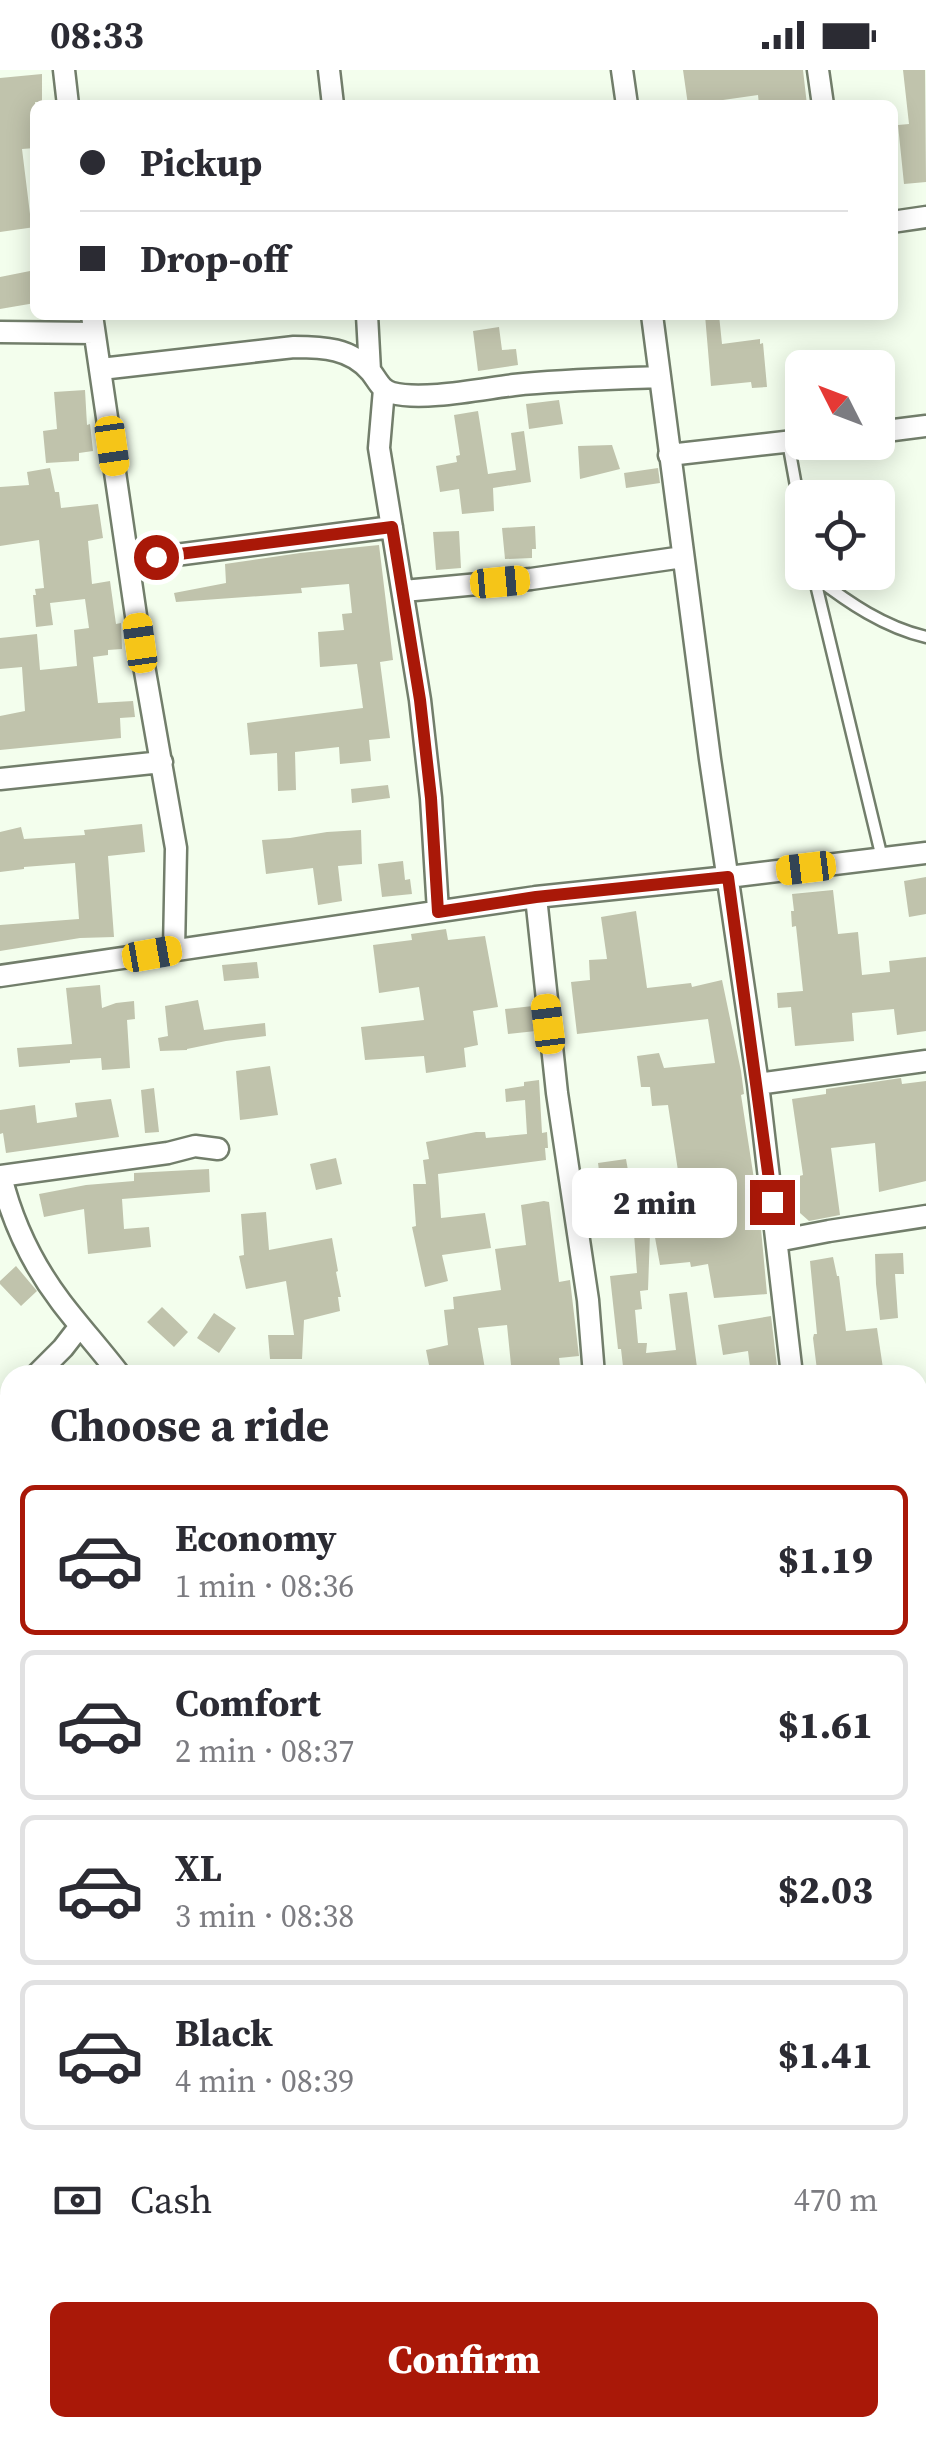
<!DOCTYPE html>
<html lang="en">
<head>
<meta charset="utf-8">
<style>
  :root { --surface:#fff; --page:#f7f7f7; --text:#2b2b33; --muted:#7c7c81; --line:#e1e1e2; --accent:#a91808 }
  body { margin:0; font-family:"Source Serif 4",serif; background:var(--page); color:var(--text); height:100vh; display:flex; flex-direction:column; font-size:38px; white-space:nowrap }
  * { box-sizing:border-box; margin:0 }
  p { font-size:32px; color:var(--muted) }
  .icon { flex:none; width:55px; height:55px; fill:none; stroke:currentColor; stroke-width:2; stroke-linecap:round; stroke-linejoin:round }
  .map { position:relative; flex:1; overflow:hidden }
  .details { position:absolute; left:0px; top:1295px; width:928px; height:1072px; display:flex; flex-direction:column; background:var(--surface); border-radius:30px 30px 0 0; box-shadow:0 5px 25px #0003 }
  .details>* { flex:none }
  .hud { position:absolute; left:30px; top:30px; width:868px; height:220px; border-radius:15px; box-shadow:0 5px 25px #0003; display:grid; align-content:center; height:220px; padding:0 50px; background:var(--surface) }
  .needle { width:65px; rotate:312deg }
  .controls { position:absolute; left:785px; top:280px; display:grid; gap:20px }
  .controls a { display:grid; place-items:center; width:110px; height:110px; border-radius:15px; background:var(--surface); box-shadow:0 5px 25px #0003; font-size:50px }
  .end { position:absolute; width:45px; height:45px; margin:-22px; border:12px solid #a91808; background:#fff; box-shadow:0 0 0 5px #fff }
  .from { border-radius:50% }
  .bubble { position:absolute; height:70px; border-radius:15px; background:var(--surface); box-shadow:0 5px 25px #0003; font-size:32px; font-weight:800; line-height:70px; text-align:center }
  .car { position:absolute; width:30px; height:60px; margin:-30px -15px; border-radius:12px; box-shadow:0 0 8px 2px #0007; background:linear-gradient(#f5c518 24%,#345 0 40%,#f5c518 0 76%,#345 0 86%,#f5c518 0) }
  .hud b { display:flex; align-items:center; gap:35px; height:95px; font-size:38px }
  .hud b+b { border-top:2px solid var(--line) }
  .hud i { width:25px; height:25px; background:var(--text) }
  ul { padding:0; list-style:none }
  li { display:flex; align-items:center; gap:30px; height:150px; margin:0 20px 15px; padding:0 30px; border:5px solid var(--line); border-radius:15px }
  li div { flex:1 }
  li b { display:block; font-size:38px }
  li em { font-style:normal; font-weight:800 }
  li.current { border-color:var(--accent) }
  li>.icon { width:90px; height:90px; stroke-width:1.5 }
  h2 { padding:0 50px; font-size:45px; line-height:120px }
  .pay { display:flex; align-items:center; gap:25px; height:110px; padding:0 50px; font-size:38px }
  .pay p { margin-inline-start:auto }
  .cta { display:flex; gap:20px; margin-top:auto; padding:20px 50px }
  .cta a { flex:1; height:115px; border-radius:15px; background:var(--accent); color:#fff; font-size:40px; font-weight:800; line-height:115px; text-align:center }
  .status { display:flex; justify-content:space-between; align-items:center; height:70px; padding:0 50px; background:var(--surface); direction:ltr }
  .status svg { height:28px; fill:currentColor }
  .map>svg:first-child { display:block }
</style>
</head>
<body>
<div class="status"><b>08:33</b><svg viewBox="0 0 49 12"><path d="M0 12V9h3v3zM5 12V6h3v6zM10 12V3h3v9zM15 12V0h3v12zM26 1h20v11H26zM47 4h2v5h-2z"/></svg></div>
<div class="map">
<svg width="926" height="2367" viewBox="0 0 926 2367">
  <rect width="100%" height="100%" fill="#f3feed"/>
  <path fill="#c0c3ac" d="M683,0H803L807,35H759L758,25L688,35Z
    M903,0H925L926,112L904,114L898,55L909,54Z
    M42,4V32H35V78L22,79L30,144L35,143V157L0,162V8Z
    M30,201L35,233L0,239V207Z
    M705,245H719L722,274L760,269V274L763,273L767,317L752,318L751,312L711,316Z
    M499,257L502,280L516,279L518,295L478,301L473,261Z
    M85,320L87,355L90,354L93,381L79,383V391L46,393L43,361L57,359L54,322Z
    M559,330L563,354L529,359L526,334Z
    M478,341L488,404L516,400L511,363L524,361L531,412L493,418L494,441L462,444L459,419L440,422L436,396L457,392L456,386L460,385L454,345Z
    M612,375L620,399L580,409L578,376Z
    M50,398L55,422H59L61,438L98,434L103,468L88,471L92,514L110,511L116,554L121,553L122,579L108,580V585L93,587L98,633L133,631L135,647L120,648L121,668L0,680V646L25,641L22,597L0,599V568L37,564L40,600L77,596L74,560L89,558L85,529L50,533L53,555L36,557L33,525H36L35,519L44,518L39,470L0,476V417L29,415L27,402Z
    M658,398L660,413L626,418L624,403Z
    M535,456L536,479H532V488L505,489L502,458Z
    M459,461L461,498L436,500L433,462Z
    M379,475L393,590L380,592L390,668L369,670L371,691L340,694L339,677L295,682L296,720L278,721L277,683L250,685L247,653L363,638L357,594L320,597L318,562L344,560L342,544L352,543L349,514L301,518L302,523L176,532L174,523L226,513L225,494L300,483Z
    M388,715L390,728L352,733L351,719Z
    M142,754L145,782L108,786L114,867L80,868L0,881V855L79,849L75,793L24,797V799L0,802V762L21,757L24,769L39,768L85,765L84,760Z
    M361,760L362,794L338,796L342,831L318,835L313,798L266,804L262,770L290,768L327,762Z
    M403,791L405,810L410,809L412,824L382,827L378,794Z
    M926,807V844L909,847L904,811Z
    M833,820L838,864L858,862L862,905L890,902L889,891L926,887V961L897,965L894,939L852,943L854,971L795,976L791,937L778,938L777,923L803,921L796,856L792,857L791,841H794L792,824Z
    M636,841L647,918L691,913L692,917L722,910L741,1001L744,1024L741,1025L760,1148L767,1224L714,1228L708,1194L691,1197L690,1192L660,1195L654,1162L669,1161L664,1131L648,1133L646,1119L680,1114L668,1035L652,1036L650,1017H641L637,986L659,983L664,998L715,993L708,949L577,964L571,912L590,910L589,890L607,889L601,847Z
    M446,859L448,870L485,866L498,937L473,941L478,975L464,978L466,997L426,1003L424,986L365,990L361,957L424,950L419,917L379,923L373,875L412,870L411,864Z
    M257,892L259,908L224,911L222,895Z
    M100,915L102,938L116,933L134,931L135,949L127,950L130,998L102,1000L101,988L70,990V993L19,997L17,978L72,974L66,918Z
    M198,930L204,960L265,953L266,966L226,971L187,979V980L160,981L158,968L168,966L165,936Z
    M533,936L536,961L508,964L505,939Z
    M270,996L278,1045L240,1050L236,1001Z
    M901,1008L902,1014L926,1011V1111L879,1122L875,1073L831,1078L840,1145L809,1151L791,1135L788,1116L799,1113L796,1107L803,1105L792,1029L826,1024V1019Z
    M539,1010L542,1063L547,1062L548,1078H545L546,1090L438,1104L441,1148L485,1143L491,1178L442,1185L448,1211L425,1217L412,1157L416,1156L413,1114H426L423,1090L429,1089L426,1072L476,1062H485L486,1068L527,1064L525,1030L506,1032L505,1019L524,1016V1012Z
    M154,1018L159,1062L145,1063L141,1020Z
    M111,1029L119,1067L6,1083L3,1063L0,1064V1040L35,1035L37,1053L77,1047L75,1033Z
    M336,1088L342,1114L316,1120L310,1094Z
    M626,1089L629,1106L646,1104L648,1117L602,1123L598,1093Z
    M209,1099L210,1122L122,1129L124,1159L149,1157L151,1177L88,1184L84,1139L44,1147L39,1124L86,1115L134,1111V1103Z
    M544,1131L549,1132L559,1212L570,1210L579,1286L559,1288L561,1305H512L507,1255L478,1258L486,1305H431L426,1280L448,1275L444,1240L454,1239L453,1227L501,1220L495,1179L526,1175L521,1135Z
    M266,1142L269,1180L332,1168L338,1201L336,1202L341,1227H338L340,1241L304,1250L302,1289H270L268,1265H294L286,1211L246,1219L239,1186L244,1185L241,1144Z
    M650,1163L648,1220L640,1221L642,1239L635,1240L638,1273H647L646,1283L676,1280L669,1224L687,1222L698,1305H624L621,1279H618L610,1206L637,1203L634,1164Z
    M903,1183L904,1204H895L898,1248L880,1250L876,1214L875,1184Z
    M833,1187L837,1206H839L846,1261L877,1258L884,1305H824L823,1299L817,1300L813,1268L814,1264H817L810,1191Z
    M16,1196L37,1221L21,1236L0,1214V1211Z
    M162,1237L188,1262L174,1277L147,1252Z
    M214,1243L236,1258L219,1283L197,1268Z
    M771,1246L778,1305H751L748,1281L723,1285L718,1255Z"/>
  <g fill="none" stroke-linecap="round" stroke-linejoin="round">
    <defs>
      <path id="service" d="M788,372L802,449
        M813,502L882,788
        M815,507C849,533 884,557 926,567"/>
      <path id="minor" d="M64,0L68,35
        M329,0L333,35
        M622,0L627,35
        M818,0L823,35
        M892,152L926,147
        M92,245L140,573L176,778L174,880
        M367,245L370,301
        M652,245L710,689L758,1014L792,1305
        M0,262L94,263
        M101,299L294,277C323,277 351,278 371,302C378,311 381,320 392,323C423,331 481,319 514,315C562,310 611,309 660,307
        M384,319L379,378L420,630L431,728L438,841
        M878,362L926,356
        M669,385L802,370
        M129,491L392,457
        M404,521L531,509L683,487
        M0,709L162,692
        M536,827L557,1023L588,1230L594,1305
        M0,906L536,827L728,807L926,783
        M758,1014L926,991
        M0,1106L168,1083L195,1076L218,1079
        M1,1106C12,1151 33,1195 61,1232C80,1257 101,1280 120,1305
        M777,1171L829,1161L926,1146
        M36,1305L63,1278L80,1256
        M0,1343L10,1332
        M0,1679L10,1686
        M918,1720L926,1719
        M0,2098L10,2089
        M918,2179L922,2257V2339L926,2367
        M473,2358L474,2367
        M628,2358L629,2367
        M777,2358L778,2367"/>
    </defs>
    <use href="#service" stroke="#727e6b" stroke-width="15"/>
    <use href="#minor" stroke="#727e6b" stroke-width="25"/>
    <use href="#service" stroke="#fff" stroke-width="10"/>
    <use href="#minor" stroke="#fff" stroke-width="20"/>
  </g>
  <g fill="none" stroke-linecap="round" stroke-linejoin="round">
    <path stroke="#a91808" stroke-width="12" d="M156,487L392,457L420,630L431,728L438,842L536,827L728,807L772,1132"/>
  </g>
</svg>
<div class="controls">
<a><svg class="needle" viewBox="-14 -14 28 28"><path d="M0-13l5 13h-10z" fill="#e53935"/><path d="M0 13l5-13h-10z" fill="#7c7c81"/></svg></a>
<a><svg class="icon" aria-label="locate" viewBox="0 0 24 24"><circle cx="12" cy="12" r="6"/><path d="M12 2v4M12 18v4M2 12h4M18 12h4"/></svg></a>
</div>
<i class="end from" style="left:156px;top:487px"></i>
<i class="end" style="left:772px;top:1132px"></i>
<div class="bubble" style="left:572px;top:1098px;width:165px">2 min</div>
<i class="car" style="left:112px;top:376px;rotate:172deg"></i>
<i class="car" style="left:500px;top:512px;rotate:85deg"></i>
<i class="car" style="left:140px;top:573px;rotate:352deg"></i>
<i class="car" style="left:806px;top:798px;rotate:263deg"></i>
<i class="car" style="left:152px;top:884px;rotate:80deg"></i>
<i class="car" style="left:548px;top:954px;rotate:353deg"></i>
<div class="hud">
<b><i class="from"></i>Pickup</b>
<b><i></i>Drop-off</b>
</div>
<section class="details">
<h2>Choose a ride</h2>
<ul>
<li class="current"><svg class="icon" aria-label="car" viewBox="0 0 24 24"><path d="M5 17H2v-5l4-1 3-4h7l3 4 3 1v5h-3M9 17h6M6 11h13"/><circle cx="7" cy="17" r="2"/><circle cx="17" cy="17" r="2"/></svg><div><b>Economy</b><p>1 min · 08:36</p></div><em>$1.19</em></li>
<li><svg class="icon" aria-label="car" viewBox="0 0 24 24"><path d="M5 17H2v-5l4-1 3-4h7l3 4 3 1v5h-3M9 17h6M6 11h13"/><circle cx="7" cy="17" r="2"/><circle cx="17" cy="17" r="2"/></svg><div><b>Comfort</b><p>2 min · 08:37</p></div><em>$1.61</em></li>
<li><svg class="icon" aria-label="car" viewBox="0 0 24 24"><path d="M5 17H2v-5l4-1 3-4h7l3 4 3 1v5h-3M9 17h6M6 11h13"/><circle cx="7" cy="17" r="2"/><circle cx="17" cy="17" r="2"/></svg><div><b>XL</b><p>3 min · 08:38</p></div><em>$2.03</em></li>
<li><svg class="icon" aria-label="car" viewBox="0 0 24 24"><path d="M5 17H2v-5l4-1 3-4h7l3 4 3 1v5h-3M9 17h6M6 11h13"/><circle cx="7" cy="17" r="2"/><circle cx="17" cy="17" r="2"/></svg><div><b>Black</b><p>4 min · 08:39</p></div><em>$1.41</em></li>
</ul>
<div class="pay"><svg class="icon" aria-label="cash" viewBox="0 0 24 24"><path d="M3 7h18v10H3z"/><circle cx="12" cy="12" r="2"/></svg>Cash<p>470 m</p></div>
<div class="cta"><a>Confirm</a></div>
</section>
</div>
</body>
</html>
